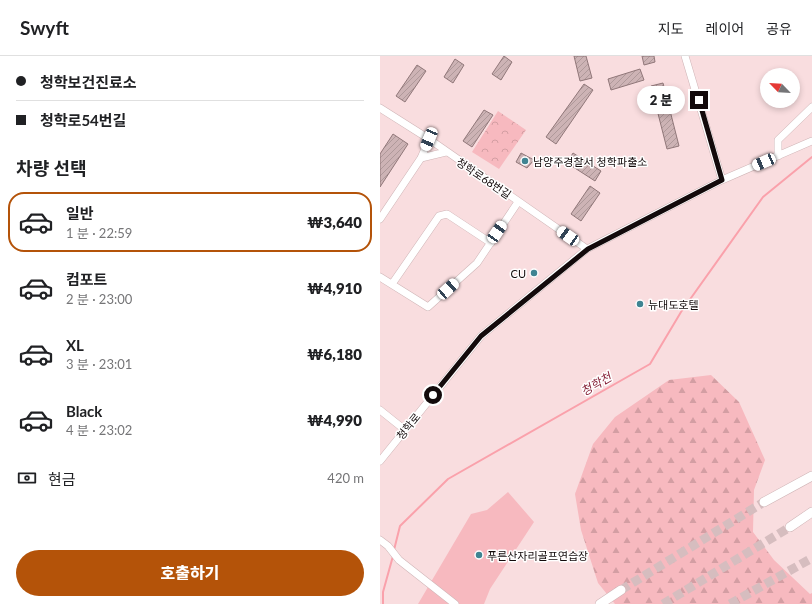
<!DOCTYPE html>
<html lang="ko">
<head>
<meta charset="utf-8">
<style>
  :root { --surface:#fff; --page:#f2f2f2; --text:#202124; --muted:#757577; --line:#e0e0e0; --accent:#b45309 }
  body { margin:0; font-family:Lato,"Noto Sans KR",sans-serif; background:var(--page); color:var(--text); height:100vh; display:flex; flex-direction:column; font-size:15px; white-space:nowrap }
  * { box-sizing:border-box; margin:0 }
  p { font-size:13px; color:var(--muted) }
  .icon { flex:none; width:22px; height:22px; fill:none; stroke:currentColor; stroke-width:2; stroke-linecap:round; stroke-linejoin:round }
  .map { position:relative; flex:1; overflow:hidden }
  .details { display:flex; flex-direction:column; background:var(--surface); width:380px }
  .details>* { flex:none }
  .banner { display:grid; align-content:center; height:88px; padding:0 16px; background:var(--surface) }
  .needle { width:26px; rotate:295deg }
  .tools { position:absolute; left:380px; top:12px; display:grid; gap:8px }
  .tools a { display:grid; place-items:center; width:40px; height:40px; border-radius:50%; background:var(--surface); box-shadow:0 2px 6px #0003; font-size:20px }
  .end { position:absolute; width:18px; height:18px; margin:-9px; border:5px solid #130a0b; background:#fff; box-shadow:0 0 0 2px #fff }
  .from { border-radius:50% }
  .bubble { position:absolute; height:28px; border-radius:14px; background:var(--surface); box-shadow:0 2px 6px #0003; font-size:13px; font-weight:800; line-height:28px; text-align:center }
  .car { position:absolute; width:12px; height:24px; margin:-12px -6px; border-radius:5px; box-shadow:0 0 3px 1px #0007; background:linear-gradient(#fff 24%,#345 0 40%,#fff 0 76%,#345 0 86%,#fff 0) }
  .banner b { display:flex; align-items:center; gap:14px; height:38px; font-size:15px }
  .banner b+b { border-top:1px solid var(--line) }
  .banner i { width:10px; height:10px; background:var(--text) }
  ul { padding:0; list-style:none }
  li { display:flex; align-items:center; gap:12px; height:60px; margin:0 8px 6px; padding:0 8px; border:2px solid transparent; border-radius:16px }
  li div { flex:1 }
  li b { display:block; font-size:15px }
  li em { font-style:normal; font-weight:800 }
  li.active { border-color:var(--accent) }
  li>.icon { width:36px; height:36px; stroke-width:1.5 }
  h2 { padding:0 16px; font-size:18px; line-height:48px }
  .pay { display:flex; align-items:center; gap:10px; height:44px; padding:0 16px; font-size:15px }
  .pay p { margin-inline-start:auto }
  .primary-button { display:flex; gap:8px; margin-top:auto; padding:8px 16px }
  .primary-button a { flex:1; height:46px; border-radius:24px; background:var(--accent); color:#fff; font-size:16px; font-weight:800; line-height:46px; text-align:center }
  header { display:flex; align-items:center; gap:24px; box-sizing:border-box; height:56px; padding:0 20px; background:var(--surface); border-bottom:1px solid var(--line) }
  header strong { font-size:19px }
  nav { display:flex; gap:22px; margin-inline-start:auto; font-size:14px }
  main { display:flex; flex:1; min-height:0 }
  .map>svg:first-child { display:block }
</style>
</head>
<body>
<header>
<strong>Swyft</strong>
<nav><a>지도</a><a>레이어</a><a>공유</a></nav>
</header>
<main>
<section class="details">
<div class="banner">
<b><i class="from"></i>청학보건진료소</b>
<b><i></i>청학로54번길</b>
</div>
<h2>차량 선택</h2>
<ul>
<li class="active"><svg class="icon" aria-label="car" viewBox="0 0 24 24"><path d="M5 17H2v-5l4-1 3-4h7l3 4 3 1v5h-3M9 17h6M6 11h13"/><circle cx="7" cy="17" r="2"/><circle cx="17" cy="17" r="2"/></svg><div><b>일반</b><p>1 분 · 22:59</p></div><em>₩3,640</em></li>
<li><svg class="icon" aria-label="car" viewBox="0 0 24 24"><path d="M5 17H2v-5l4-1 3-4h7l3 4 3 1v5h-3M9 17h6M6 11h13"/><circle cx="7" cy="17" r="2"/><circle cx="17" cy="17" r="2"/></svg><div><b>컴포트</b><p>2 분 · 23:00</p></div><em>₩4,910</em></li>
<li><svg class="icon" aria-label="car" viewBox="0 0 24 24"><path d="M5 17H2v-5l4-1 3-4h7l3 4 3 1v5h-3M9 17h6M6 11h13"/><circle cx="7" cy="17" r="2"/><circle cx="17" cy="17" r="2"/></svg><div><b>XL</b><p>3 분 · 23:01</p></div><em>₩6,180</em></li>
<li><svg class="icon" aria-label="car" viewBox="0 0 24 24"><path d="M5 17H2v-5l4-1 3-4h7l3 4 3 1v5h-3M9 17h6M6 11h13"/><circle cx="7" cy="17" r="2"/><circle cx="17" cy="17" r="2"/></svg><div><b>Black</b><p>4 분 · 23:02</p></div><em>₩4,990</em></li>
</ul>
<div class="pay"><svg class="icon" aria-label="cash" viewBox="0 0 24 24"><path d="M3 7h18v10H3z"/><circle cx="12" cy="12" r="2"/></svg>현금<p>420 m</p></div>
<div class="primary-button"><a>호출하기</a></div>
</section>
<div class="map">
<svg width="432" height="548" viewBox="0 0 432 548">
  <defs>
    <pattern id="forest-firs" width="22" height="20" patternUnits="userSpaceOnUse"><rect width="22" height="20" fill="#f7b9bf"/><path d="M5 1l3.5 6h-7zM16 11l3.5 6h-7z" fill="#d39ea3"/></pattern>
    <pattern id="park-crowns" width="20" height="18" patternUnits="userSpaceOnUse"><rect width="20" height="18" fill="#f7b9bf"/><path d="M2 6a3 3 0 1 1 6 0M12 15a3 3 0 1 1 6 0" fill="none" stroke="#d39ea3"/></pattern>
    <pattern id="building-hatch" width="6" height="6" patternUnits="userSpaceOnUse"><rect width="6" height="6" fill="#cdb3b5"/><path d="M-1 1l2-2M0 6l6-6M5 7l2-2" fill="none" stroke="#af999a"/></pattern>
  </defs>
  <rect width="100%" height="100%" fill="#f9dddf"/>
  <path fill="#f7b9bf" d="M128,436L154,466L110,533L104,548H38L91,458L107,454Z"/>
  <path fill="url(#forest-firs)" d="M331,319L359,346L385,404L374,434L373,476L394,504L430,538L432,537V548H235L218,527L201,474L195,438L213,388L235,361L289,324Z"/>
  <path fill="url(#park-crowns)" d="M118,55L146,74L119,113L92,96Z"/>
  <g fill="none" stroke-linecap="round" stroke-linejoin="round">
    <path stroke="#faa1ab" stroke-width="2" d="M14,494L20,470L68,423L270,308L301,256L383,141L432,101
      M3,548V536L13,500"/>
  </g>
  <path fill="url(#building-hatch)" stroke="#907779" d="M124,0L132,6L121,24L112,18Z
    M194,0H206L212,22L200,25Z
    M262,0H274L275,6L264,9Z
    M75,3L84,9L73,27L64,21Z
    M37,9L46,15L25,46L16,40Z
    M260,13L264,24L231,34L228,23Z
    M283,27L299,90L287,93L271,30Z
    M204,28L213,34L176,88L166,81Z
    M104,54L113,59L92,91L83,85Z
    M13,78L28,88L0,131V98Z
    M141,97L154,104L147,112L136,106Z
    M193,97L221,115L215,125L187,107Z
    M210,130L220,137L201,165L191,158Z"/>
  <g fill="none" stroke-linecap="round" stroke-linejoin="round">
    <path stroke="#d6bdbf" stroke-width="9" stroke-dasharray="9 4.5" stroke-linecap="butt" d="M241,534L384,446
      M283,548L410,471
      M350,548L432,502"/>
    <defs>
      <path id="minor" d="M305,0L342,124
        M0,52L49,83L207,193
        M398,100V84L432,51
        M41,102L66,96
        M0,163L41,102L49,83
        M0,221L48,251L97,207L138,146
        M12,228L59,160L67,158L111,187
        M0,354L25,374
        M0,405L101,280L207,193L342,124L432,85
        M0,484L8,490L19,504L75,548"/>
      <path id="major" d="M384,446L432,420
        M410,471L432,456
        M220,548L241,534"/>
    </defs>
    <use href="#minor" stroke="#cfb4b6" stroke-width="8"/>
    <use href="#major" stroke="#cfb4b6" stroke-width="10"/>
    <use href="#minor" stroke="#fff" stroke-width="7"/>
    <use href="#major" stroke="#fff" stroke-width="9"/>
  </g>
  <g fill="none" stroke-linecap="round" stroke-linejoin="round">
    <path stroke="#130a0b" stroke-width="5" d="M53,339L101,280L208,193L342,124L319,44"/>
  </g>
  <g fill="#3f8492" stroke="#fff" stroke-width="1.5">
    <circle cx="145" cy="105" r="4"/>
    <circle cx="154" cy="217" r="4"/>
    <circle cx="260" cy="248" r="4"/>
    <circle cx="99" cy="499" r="4"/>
  </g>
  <g text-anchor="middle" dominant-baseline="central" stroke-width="3" stroke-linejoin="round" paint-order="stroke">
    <g font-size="11" fill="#130a0b" stroke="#fff" text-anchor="start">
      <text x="153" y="105">남양주경찰서 청학파출소</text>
      <text x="146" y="217" text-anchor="end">CU</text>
      <text x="268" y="248">뉴대도호텔</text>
      <text x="107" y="499">푸른산자리골프연습장</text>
    </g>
    <g font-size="11" fill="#130a0b" stroke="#fff">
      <text transform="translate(104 122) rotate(34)">청학로68번길</text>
      <text transform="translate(28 370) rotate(-51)">청학로</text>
    </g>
    <g font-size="12" font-style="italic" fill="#862138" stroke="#fff">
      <text transform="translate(216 328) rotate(-30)">청학천</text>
    </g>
  </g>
</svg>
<div class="tools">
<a><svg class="needle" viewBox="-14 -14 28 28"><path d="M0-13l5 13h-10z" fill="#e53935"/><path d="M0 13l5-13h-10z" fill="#757577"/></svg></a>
</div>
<i class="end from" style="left:53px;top:339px"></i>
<i class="end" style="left:319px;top:44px"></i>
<div class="bubble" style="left:257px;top:30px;width:48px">2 분</div>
<i class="car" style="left:49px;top:83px;rotate:203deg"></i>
<i class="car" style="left:384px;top:106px;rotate:247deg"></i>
<i class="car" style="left:117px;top:176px;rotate:34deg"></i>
<i class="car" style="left:188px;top:180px;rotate:305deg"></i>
<i class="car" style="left:68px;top:233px;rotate:48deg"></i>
</div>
</main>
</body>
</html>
